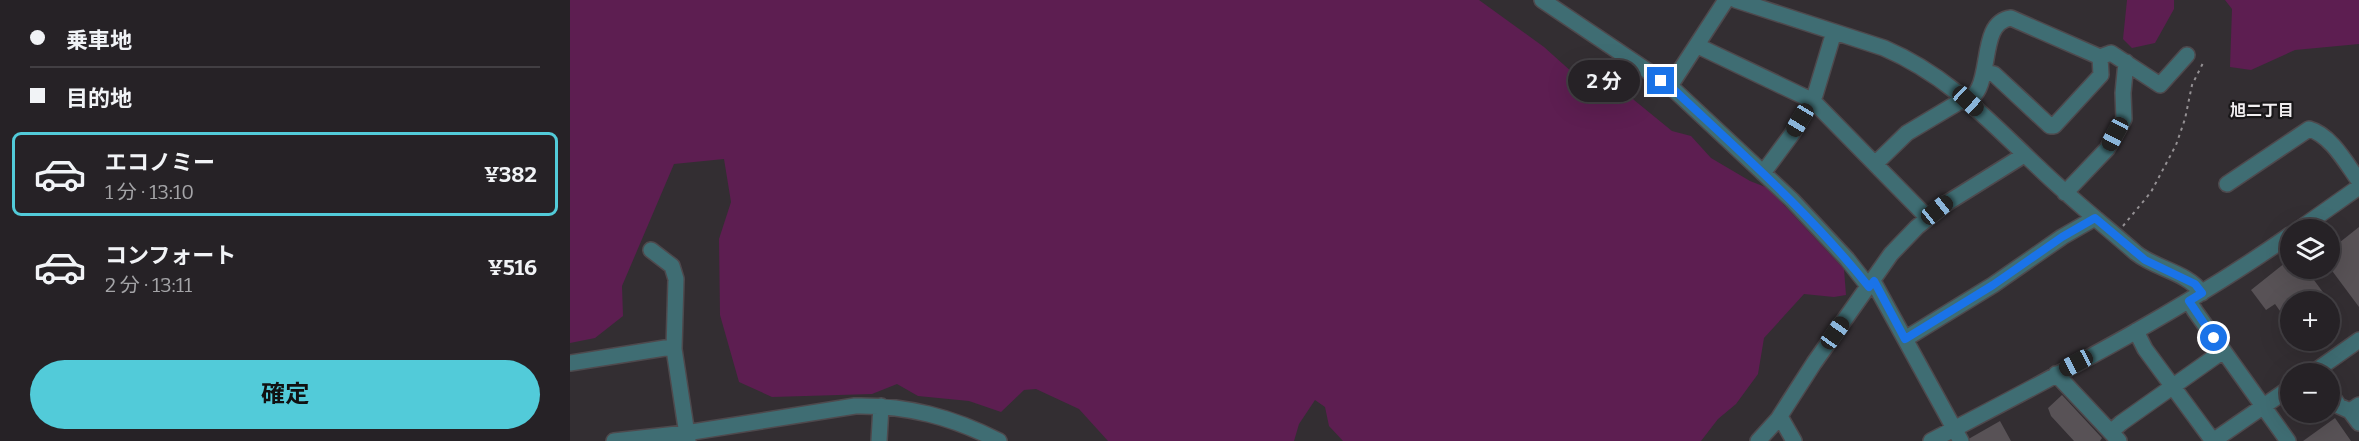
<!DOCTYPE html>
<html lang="ja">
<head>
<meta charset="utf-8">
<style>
  :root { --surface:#262226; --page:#2e2a2e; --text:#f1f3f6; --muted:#a4a4a7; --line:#423f43; --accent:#52cbd9 }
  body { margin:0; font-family:Bitter,"Noto Sans JP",serif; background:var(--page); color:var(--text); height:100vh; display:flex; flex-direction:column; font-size:22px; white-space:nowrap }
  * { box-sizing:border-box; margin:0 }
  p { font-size:20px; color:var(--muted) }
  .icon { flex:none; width:33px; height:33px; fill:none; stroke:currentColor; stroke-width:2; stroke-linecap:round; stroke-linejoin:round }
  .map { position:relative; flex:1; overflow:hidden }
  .side { display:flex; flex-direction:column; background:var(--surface); width:570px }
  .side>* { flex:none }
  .guide { display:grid; align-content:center; height:132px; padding:0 30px; background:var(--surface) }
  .controls { position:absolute; left:1710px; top:219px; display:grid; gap:12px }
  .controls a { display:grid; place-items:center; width:60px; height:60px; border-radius:50%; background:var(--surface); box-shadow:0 6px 24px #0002,0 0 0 2px var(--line); font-size:30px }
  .end { position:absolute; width:27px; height:27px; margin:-14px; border:8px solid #1a73e8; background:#fff; box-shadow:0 0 0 3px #fff }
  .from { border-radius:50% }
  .bubble { position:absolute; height:42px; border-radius:21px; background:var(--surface); box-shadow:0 6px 24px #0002,0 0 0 2px var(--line); font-size:20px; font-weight:700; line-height:42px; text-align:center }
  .car { position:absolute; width:18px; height:36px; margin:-18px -9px; border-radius:8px; box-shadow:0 0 4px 2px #0007; background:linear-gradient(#222 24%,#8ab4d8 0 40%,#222 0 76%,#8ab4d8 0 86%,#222 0) }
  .guide b { display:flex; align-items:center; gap:21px; height:57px; font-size:22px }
  .guide b+b { border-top:2px solid var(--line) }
  .guide i { width:15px; height:15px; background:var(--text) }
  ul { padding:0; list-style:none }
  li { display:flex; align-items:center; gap:18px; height:84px; margin:0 12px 9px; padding:0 18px; border:3px solid transparent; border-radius:9px }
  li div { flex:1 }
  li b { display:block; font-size:22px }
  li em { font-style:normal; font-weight:700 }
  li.active { border-color:var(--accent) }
  li>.icon { width:54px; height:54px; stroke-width:1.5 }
  .primary-button { display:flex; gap:12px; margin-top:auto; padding:12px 30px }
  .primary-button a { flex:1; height:69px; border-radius:36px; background:var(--accent); color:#111; font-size:24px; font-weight:700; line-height:69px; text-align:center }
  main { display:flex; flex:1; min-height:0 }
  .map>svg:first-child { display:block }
</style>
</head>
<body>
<main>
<section class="side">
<div class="guide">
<b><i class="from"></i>乗車地</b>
<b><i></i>目的地</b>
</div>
<ul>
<li class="active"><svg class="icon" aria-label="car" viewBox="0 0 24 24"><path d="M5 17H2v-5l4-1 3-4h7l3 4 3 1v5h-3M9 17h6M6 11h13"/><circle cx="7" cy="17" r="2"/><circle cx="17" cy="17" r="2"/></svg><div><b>エコノミー</b><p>1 分 · 13:10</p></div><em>¥382</em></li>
<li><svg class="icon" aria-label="car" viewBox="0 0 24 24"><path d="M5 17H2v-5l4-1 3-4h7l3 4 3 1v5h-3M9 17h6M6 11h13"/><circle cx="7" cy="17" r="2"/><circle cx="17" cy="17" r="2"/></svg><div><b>コンフォート</b><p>2 分 · 13:11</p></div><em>¥516</em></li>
</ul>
<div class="primary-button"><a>確定</a></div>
</section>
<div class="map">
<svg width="1789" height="441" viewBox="0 0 1789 441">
  <rect width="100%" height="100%" fill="#332e32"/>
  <path fill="#5d1e51" d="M0,0H909L974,47L1013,82L1027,76L1029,64H1039L1064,100L1102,131L1121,136L1141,158L1180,181L1198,188L1274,269L1276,295L1264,297L1234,294L1194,338L1188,374L1166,404L1148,419L1131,441H773L759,426L755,407L745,400L729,424L724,441H538L509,409L466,389L454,390L431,412L399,401L348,396L327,384L302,394L202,397L169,382L150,315L149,239L161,202L154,159L104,164L52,286L53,316L25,338L0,343Z
    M1557,0H1604V9L1585,43L1562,48L1553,39Z
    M1655,0H1789V44L1725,50L1681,70L1660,67L1662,9Z"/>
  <path fill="#585256" d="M1789,227V307L1760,268V250Z
    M1720,259V268H1735L1764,307L1760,311V302H1720V325L1705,304L1696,310L1681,290Z
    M1492,395L1532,438L1530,441H1504L1481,416L1478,408Z
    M1765,418L1781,441H1733Z
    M1430,421L1441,441H1395Z"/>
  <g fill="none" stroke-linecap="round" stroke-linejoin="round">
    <defs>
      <path id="minor" d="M972,0L1100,86L1222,200L1277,259L1299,287
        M1166,0L1314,48C1379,76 1419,121 1469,168C1500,198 1534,225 1566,253C1586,269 1617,272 1632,293
        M1128,46L1235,97L1247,105L1358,218
        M1414,72L1424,74L1480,126H1484L1531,75L1530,57L1541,53L1590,85L1617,55
        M1100,86L1156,0
        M1305,164L1337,133L1389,102C1429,99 1403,23 1441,18L1530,57
        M1193,173L1222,134L1245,95L1264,32
        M1657,184L1739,129C1761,135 1776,163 1789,181
        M1495,193L1537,149L1554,119L1553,93L1556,62
        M1728,230L1789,187
        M81,250L102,266L106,279L104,349L118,441
        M1303,281L1391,441
        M1619,301L1625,311L1718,441
        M1566,331L1575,349L1643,441
        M1335,339L1423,285L1492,237L1525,218
        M0,363L95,348L104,349
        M1486,374L1549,441
        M1741,374L1789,340
        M1760,393L1769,406L1780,411
        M1789,405L1780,411L1789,423
        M1208,419L1212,420L1224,441
        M1541,432L1551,423L1653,351
        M44,441L116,433L285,406C337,405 382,417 429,441
        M309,441L311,406
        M1188,441L1208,419L1244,363L1321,254L1347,227L1377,203L1454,155
        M1361,441C1483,377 1607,314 1720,235
        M1643,441L1720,388"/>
    </defs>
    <use href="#minor" stroke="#4e494d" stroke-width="18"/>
    <path stroke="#959194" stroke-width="2" stroke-dasharray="3 4.5" stroke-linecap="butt" d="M1553,226L1581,192L1606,145L1615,119L1622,85L1634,61"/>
    <use href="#minor" stroke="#3f6d73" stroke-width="15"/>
  </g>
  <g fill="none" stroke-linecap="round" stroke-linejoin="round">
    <path stroke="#1a73e8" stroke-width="8" d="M1091,81L1100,86C1169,151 1240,213 1299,287L1304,281L1335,339L1423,285L1492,237L1525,218L1575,260L1625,284L1632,293L1619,301L1644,338"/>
  </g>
  <g text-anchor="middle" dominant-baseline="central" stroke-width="4.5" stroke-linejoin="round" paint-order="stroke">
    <g font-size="16" font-weight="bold" fill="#f1eef0" stroke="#191719">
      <text x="1692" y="110">旭二丁目</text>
    </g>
  </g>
</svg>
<div class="controls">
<a><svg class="icon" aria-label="layers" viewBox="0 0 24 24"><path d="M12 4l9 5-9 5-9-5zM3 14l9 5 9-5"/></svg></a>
<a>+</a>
<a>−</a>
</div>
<i class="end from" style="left:1644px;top:338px"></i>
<i class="end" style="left:1091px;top:81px"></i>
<div class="bubble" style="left:998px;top:60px;width:72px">2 分</div>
<i class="car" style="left:1398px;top:101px;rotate:133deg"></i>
<i class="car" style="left:1230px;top:120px;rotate:211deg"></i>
<i class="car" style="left:1545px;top:134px;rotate:208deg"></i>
<i class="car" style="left:1367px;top:210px;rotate:51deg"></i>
<i class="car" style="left:1265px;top:333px;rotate:35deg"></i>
<i class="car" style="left:1506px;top:363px;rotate:242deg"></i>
</div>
</main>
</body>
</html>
